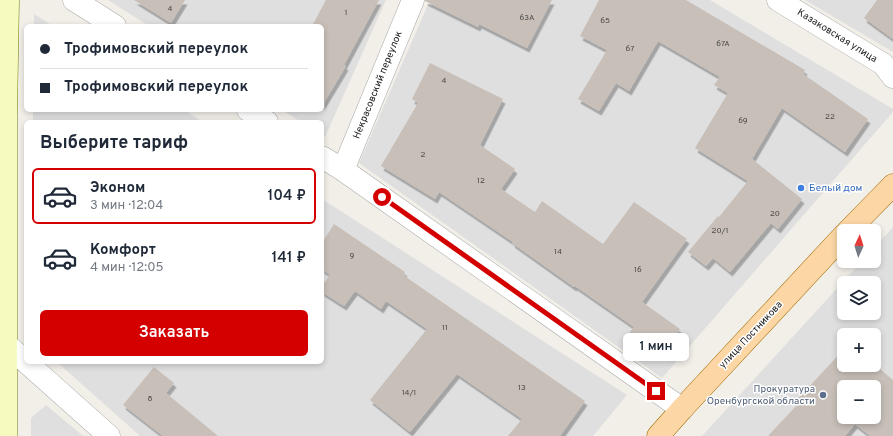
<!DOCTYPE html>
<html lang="ru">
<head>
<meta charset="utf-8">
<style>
  :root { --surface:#fff; --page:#f6f6f7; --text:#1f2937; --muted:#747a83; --line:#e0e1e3; --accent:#d40000 }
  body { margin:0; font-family:Overpass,sans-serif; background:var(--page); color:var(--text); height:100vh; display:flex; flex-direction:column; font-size:15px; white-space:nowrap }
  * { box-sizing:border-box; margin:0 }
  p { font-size:13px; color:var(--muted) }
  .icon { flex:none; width:22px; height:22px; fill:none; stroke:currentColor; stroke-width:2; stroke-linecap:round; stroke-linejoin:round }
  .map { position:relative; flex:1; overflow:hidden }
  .panel { position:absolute; left:24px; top:120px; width:300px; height:244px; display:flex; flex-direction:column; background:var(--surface); border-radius:6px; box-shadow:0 2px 6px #0003 }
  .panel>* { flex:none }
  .hud { position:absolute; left:24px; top:24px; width:300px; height:88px; border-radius:6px; box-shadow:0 2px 6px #0003; display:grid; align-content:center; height:88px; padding:0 16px; background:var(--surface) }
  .needle { width:26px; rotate:4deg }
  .fabs { position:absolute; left:837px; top:224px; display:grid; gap:8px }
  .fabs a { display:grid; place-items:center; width:44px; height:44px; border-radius:6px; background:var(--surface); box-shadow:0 2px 6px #0003; font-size:20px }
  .end { position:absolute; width:18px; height:18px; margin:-9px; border:5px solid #d40000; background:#fff; box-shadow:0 0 0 2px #fff }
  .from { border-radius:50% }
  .bubble { position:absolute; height:28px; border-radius:6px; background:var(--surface); box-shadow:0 2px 6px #0003; font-size:13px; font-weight:600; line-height:28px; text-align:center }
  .hud b { display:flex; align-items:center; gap:14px; height:38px; font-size:15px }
  .hud b+b { border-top:1px solid var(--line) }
  .hud i { width:10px; height:10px; background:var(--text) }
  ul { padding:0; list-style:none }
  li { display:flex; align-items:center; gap:12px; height:56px; margin:0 8px 6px; padding:0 8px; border:2px solid transparent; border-radius:6px }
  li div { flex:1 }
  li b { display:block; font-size:15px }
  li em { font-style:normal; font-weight:600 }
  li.on { border-color:var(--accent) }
  li>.icon { width:36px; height:36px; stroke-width:1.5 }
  h2 { padding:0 16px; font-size:18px; line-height:48px }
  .action { display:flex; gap:8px; margin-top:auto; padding:8px 16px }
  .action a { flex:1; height:46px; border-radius:6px; background:var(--accent); color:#fff; font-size:16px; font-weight:600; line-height:46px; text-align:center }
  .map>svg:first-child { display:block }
</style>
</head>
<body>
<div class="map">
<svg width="893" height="436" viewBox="0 0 893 436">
  <defs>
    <filter id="shadow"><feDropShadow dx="2.5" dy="4.5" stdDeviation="0" flood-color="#0004"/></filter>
  </defs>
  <rect width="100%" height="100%" fill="#f2efe9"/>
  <path fill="#e0dfdf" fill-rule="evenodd" d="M108,0H386L325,137L322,135V122H301L282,110H322V26H149Z
    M430,0H710L893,109V112L662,378L359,163Z
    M805,0H893V52Z
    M34,14L53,26H34Z
    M33,110H184L203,122H33Z
    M322,199L627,395L593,436H140L57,362H322Z
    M893,227V436H702L862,261H874V248ZM844,283H874V313H844ZM844,335H874V365H844ZM844,387H874V417H844Z
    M46,405L83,436H31V418Z"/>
  <path fill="#c7bfb8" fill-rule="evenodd" filter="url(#shadow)" d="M134,0H185L171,23Z
    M326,0H379L344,65L346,66L322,106V26H312Z
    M425,0H552L527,48L479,24L478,27L425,1Z
    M599,0H686L805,70L803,74L868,119L845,152L782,108L752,159L802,199L778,229L771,223L730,272L713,258L706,266L688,252L718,216L719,217L748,181L695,148L728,93L714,85L720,77L658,41L629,91L616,83L599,111L578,99L607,50L580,36Z
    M877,0H893V39L864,18Z
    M430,63L503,99L480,145L515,169L501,189L535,212L542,201L603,244L634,202L687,239L642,302L680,329L660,355L629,333L634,327L575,286L574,287L512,243L513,242L439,192L435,199L381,166L418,103L412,99Z
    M334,224L405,272L403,275L585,401L560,436H508L522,419L457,374L410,432L370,400L427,329L386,301L381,309L355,291L344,306L322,292V286L330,275L322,269V243Z
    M844,349V365H874V364L893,380V436H870L855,424L845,436H768L797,405L794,403ZM844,387H874V417H844Z
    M154,367L174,383L166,393L218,436H163L123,405Z"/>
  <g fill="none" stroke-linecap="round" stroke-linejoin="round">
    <defs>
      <path id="minor" d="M74,0L115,26
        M248,110L267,122
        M322,157L343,170L682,409
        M343,170L413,0
        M0,345H7L109,436"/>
      <path id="tertiary" d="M778,0L883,64L893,77"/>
      <path id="secondary" d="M6,436V116L8,0"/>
      <path id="primary" d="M848,231L893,185
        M658,436L682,409L844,235"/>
    </defs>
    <use href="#minor" stroke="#a9a9a9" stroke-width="23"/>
    <use href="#tertiary" stroke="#a9a9a9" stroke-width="23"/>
    <use href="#secondary" stroke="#707d05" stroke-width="23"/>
    <use href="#primary" stroke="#a06b00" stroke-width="23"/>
    <use href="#minor" stroke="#fff" stroke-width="22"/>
    <use href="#tertiary" stroke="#fff" stroke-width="22"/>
    <use href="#secondary" stroke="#f7fabf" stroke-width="22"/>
    <use href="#primary" stroke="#fcd6a4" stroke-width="22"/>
  </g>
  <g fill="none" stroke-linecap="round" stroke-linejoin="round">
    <path stroke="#d40000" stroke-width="5" d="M382,197L656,391"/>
  </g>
  <circle fill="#3f7fe0" stroke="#fff" stroke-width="1.5" cx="801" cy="188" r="4"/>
  <circle fill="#5c6f8a" stroke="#fff" stroke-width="1.5" cx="823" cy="395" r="4"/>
  <g text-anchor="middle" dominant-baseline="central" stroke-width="3" stroke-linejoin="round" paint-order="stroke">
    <g font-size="8" fill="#4b4948">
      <text x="170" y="9">4</text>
      <text x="346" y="13">1</text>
      <text x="527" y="18">63А</text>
      <text x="605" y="21">65</text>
      <text x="723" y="44">67А</text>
      <text x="630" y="49">67</text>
      <text x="444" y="81">4</text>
      <text x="830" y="117">22</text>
      <text x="743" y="121">69</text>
      <text x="423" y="155">2</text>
      <text x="481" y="181">12</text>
      <text x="775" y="214">20</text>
      <text x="720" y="231">20/1</text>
      <text x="558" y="252">14</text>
      <text x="352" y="256">9</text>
      <text x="638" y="270">16</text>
      <text x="445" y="328">11</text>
      <text x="522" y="388">13</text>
      <text x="409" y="393">14/1</text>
      <text x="150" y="399">8</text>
    </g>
    <g font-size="10" fill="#222" stroke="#fff">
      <text transform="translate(837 36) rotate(32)">Казаковская улица</text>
      <text transform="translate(378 85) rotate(-68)">Некрасовский переулок</text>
      <text transform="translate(751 335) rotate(-47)">улица Постникова</text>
    </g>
    <g font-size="10" fill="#366cbe" stroke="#fff" text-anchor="start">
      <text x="809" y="188">Белый дом</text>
    </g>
    <g font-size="10" fill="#4e5e75" stroke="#fff" text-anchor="end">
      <text x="815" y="389">Прокуратура<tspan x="815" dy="12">Оренбургской области</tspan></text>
    </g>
  </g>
</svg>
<div class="fabs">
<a><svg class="needle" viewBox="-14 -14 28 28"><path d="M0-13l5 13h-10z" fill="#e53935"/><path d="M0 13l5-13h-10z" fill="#747a83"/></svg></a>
<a><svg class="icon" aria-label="layers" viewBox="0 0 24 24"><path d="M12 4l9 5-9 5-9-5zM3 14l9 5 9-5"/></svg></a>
<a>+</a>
<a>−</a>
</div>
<i class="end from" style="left:382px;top:197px"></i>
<i class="end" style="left:656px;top:391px"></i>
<div class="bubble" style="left:623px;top:333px;width:66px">1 мин</div>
<div class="hud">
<b><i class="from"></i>Трофимовский переулок</b>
<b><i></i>Трофимовский переулок</b>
</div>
<section class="panel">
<h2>Выберите тариф</h2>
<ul>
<li class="on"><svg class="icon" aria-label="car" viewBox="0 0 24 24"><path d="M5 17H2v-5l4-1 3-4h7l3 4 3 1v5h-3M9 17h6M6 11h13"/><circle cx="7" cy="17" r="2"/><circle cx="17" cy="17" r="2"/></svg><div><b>Эконом</b><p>3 мин · 12:04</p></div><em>104 ₽</em></li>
<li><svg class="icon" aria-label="car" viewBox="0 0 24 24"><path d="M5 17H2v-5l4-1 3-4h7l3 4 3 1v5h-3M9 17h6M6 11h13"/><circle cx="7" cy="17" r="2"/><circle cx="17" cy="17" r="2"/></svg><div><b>Комфорт</b><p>4 мин · 12:05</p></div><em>141 ₽</em></li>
</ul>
<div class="action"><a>Заказать</a></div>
</section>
</div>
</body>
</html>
